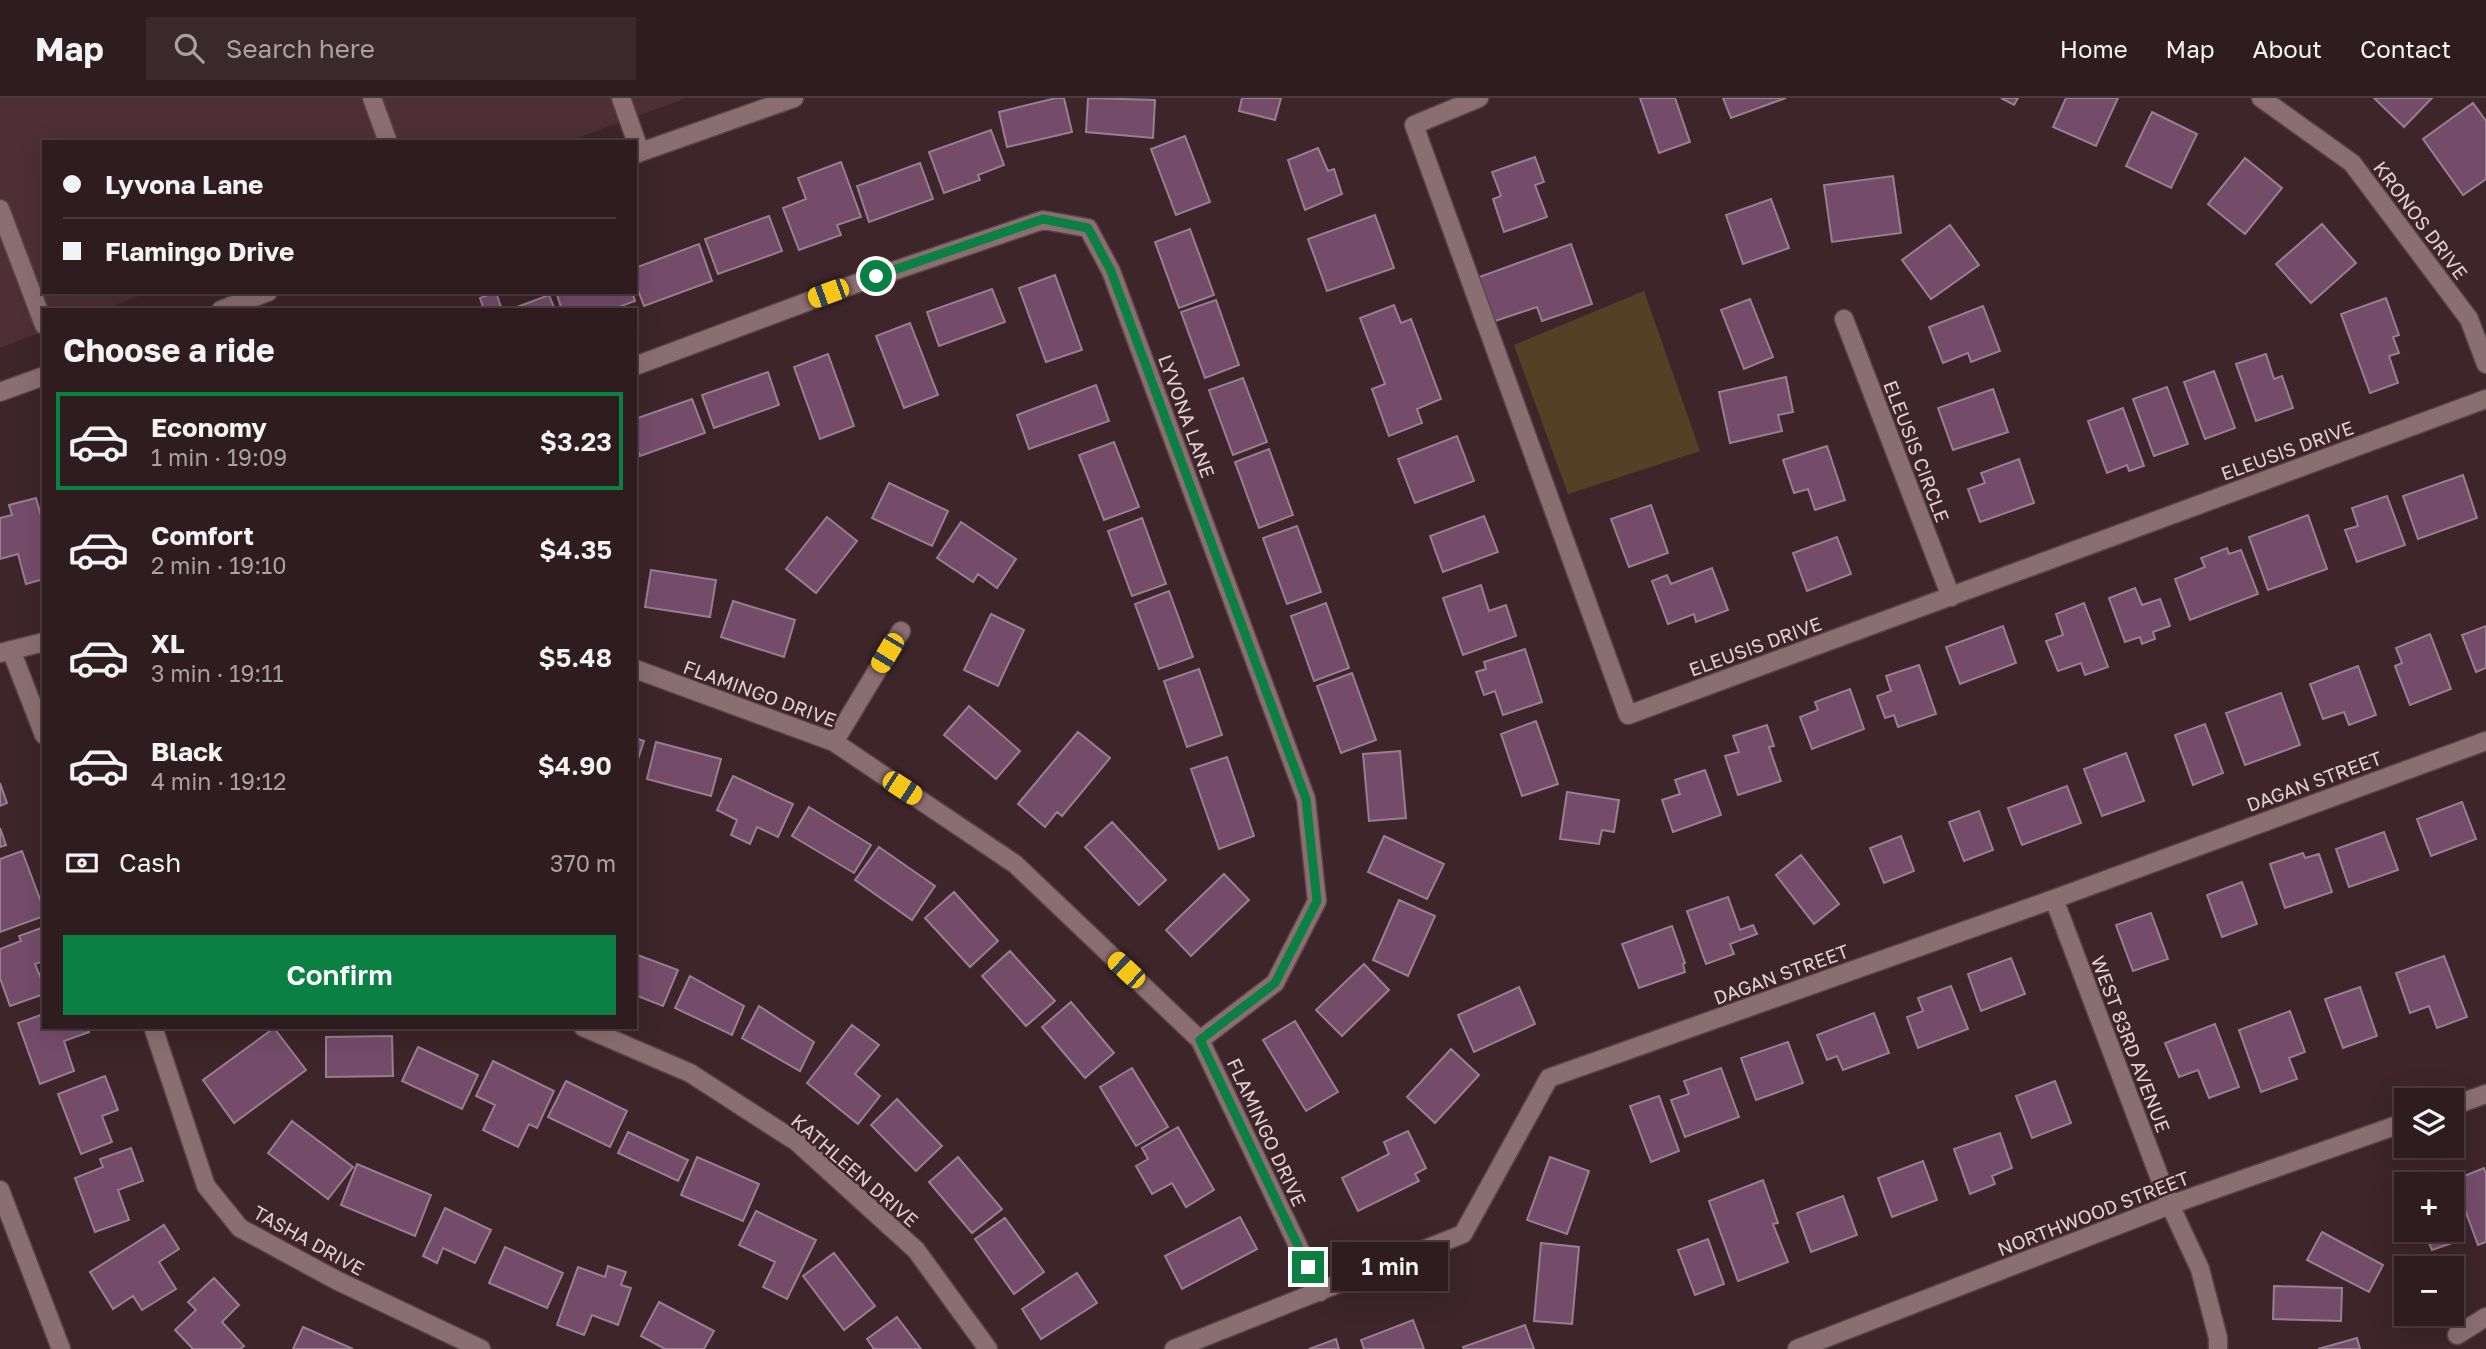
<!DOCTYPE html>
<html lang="en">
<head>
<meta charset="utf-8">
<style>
  :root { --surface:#2e1c1f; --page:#3a292c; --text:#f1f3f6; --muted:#a7a1a4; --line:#493a3d; --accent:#0b8043 }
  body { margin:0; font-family:"Golos Text",sans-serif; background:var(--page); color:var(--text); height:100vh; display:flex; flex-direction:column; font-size:26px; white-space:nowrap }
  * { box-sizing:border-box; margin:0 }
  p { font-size:23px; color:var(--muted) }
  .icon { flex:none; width:38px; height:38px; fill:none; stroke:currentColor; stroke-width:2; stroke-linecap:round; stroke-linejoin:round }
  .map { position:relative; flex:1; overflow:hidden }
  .drawer { position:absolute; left:42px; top:210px; width:595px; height:721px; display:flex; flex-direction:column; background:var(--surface); border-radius:0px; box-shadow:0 7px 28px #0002,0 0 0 2px var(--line) }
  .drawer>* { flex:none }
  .top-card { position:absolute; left:42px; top:42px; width:595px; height:154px; border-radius:0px; box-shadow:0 7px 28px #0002,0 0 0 2px var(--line); display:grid; align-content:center; height:154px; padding:0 21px; background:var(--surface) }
  .fabs { position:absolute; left:2394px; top:990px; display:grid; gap:14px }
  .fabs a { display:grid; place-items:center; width:70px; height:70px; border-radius:0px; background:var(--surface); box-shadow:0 7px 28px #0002,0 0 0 2px var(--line); font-size:35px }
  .end { position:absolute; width:32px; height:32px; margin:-16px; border:9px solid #0b8043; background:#fff; box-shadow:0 0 0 4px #fff }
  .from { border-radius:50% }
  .bubble { position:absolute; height:49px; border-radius:0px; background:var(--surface); box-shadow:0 7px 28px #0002,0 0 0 2px var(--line); font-size:23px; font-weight:600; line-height:49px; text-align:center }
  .car { position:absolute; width:21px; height:42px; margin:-21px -10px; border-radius:9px; box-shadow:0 0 5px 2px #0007; background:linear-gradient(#f5c518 24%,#345 0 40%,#f5c518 0 76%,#345 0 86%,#f5c518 0) }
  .top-card b { display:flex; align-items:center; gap:24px; height:66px; font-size:26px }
  .top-card b+b { border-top:2px solid var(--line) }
  .top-card i { width:18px; height:18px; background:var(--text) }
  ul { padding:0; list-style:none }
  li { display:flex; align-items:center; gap:21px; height:98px; margin:0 14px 10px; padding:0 7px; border:4px solid transparent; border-radius:0px }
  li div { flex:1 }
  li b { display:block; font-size:26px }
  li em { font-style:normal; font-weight:600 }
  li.selected { border-color:var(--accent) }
  li>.icon { width:63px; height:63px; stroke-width:1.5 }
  h2 { padding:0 21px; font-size:32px; line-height:84px }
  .pay { display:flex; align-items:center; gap:18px; height:77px; padding:0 21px; font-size:26px }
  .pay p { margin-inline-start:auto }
  .button { display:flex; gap:14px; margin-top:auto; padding:14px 21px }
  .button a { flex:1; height:80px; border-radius:0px; background:var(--accent); color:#fff; font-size:28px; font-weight:600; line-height:80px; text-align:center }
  header { display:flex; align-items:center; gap:42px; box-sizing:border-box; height:98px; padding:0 35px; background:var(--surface); border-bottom:2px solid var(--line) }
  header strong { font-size:33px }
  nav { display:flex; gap:38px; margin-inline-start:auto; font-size:24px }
  .search { width:490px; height:63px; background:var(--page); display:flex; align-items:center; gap:18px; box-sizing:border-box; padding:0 24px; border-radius:0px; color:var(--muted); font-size:26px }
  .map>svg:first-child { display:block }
</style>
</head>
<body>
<header>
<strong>Map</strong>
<div class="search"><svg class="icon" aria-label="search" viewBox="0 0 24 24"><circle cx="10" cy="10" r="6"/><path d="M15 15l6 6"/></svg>Search here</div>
<nav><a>Home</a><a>Map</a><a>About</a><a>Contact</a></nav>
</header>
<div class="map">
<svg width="2486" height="1251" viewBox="0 0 2486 1251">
  <rect width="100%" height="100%" fill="#3d2529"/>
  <path fill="#4d2f35" d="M0,0H686L567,44H44V194H149L102,212H44V233L0,250Z"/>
  <path fill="#544125" d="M1644,193L1700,353L1568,396L1514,247Z"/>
  <path fill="#744c6a" stroke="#967f90" stroke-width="2" d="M1056,0H1064L1072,34L1007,49L999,14Z
    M1088,0L1155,2L1153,40L1086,34Z
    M1242,0H1281L1275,22L1239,13Z
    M1640,0H1675L1690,44L1659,55Z
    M1723,0H1786L1731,20Z
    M2001,0H2018L2014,7Z
    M2066,0H2118L2096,48L2053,29Z
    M2374,0H2432L2404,29Z
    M2473,5L2486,23V81L2463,97L2423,41Z
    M2152,14L2197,36L2171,90L2126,68Z
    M991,32L1004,67L978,77L980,82L944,95L929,54Z
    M1185,38L1210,104L1176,117L1151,51Z
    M1318,50L1328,73L1334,71L1342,96L1305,112L1288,62Z
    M1535,59L1544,84L1535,87L1547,119L1504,134L1493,101L1501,98L1492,74Z
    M2245,60L2282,90L2245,136L2208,106Z
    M841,64L861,119L837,127L841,137L799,152L783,110L806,101L798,80Z
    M920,65L933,101L869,124L857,88Z
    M1893,78L1901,135L1832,144L1824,87Z
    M1771,101L1789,150L1743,166L1726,117Z
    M1375,117L1394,170L1327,193L1308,141Z
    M769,118L782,153L718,176L705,141Z
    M2322,126L2356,165L2311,205L2276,166Z
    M1950,127L1979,167L1931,201L1902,162Z
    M1190,131L1214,197L1179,210L1155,144Z
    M699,146L712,183L644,208L635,184V170Z
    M1571,146L1592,206L1542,223L1537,209L1495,223L1479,179Z
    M1055,177L1082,252L1046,264L1019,190Z
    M992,191L1005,224L939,248L927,214Z
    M496,194L502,212H484L480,200Z
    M556,194H632L635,203L611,212H562Z
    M549,197L555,212H509Z
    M2386,200L2399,237L2393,239L2399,255L2389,258L2398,285L2370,295L2341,216Z
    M1750,201L1773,259L1744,271L1721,212Z
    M1216,202L1239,267L1205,280L1181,214Z
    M1394,207L1401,225L1411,221L1441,301L1417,311L1422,325L1389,338L1372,291L1385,286L1360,220Z
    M1983,208L2000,253L1971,264L1968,255L1943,265L1929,229Z
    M910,225L938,297L904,310L876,238Z
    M828,256L854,328L820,341L794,269Z
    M2266,256L2274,281L2282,278L2293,310L2256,323L2236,266Z
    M2214,273L2235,330L2205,341L2184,284Z
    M768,274L779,307L714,330L702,297Z
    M1786,279L1793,314L1778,317L1782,333L1730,345L1719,294Z
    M1243,280L1267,344L1233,357L1209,292Z
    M1096,287L1109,323L1029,351L1017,317Z
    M2167,289L2188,346L2154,358L2133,301Z
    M1993,291L2008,334L1953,352L1938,310Z
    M692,301L705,335L640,358L635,345V321Z
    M2123,310L2144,368L2129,373L2127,367L2107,375L2088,323Z
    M1457,338L1474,383L1415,405L1398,361Z
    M1114,344L1139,409L1104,422L1079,357Z
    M1827,348L1845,402L1815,412L1808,391L1794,395L1783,362Z
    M1269,351L1293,417L1259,430L1235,364Z
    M2019,361L2034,405L1980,424L1968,391L1985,385L1981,375Z
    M2463,377L2477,420L2418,441L2403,398Z
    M889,385L948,413L932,448L872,420Z
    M2387,398L2405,447L2357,464L2345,432L2358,428L2352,410Z
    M36,400L44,428V481L26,486L18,456L0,461V420L12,417L9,407Z
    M1651,407L1668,455L1629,469L1611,421Z
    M2308,417L2327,471L2268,492L2249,439Z
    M1484,418L1498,454L1443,474L1430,438Z
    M827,419L857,443L816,495L786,471Z
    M1142,420L1166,486L1132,498L1108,433Z
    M961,424L1016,461L997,490L978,476L973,484L937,460Z
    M1297,428L1321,494L1287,506L1263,440Z
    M1837,439L1851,476L1807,493L1793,455Z
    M2227,450L2229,456L2241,452L2258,496L2190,522L2175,481L2205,469L2201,460Z
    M1712,470L1728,512L1696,524L1694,516L1668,526L1652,483L1667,477L1671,486Z
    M651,472L716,482L710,519L645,509Z
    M1481,487L1489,513L1506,507L1516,538L1463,557L1443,500Z
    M2135,490L2142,507L2160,501L2170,528L2153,534L2155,541L2142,546L2140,539L2125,544L2109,500Z
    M1169,493L1193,559L1159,571L1135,506Z
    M733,503L795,522L784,559L721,539Z
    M1326,505L1349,570L1314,583L1291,518Z
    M2084,505L2108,569L2085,577L2081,565L2058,573L2046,543L2063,537L2056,516Z
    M991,516L1024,532L998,588L964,572Z
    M2003,528L2016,565L1960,586L1946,549Z
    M2486,528V570L2476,574L2462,537Z
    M2430,536L2451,591L2410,607L2395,568L2402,565L2396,550Z
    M1525,551L1542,604L1503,617L1495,593L1484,597L1476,574L1486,571L1484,564Z
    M1919,567L1936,616L1898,629L1894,617L1885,620L1877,598L1891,593L1886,578Z
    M2358,568L2376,617L2349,627L2344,614L2323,621L2310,586Z
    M1199,571L1222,637L1187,649L1164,583Z
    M1352,575L1376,642L1341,655L1317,588Z
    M1850,591L1864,631L1812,651L1800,619L1818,612L1815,604Z
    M2281,595L2300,647L2245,667L2226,615Z
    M969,608L1020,653L996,681L944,637Z
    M1536,623L1558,686L1522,698L1501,636Z
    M2205,626L2223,675L2193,687L2175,637Z
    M1767,627L1774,648L1769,649L1781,683L1738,697L1725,658L1739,654L1733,638Z
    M1078,634L1110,660L1062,718L1057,714L1045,729L1018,706Z
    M635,640L644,643L635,670Z
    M656,644L721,661L711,698L647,681Z
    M1400,653L1406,720L1369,723L1363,656Z
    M2126,655L2144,703L2102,718L2084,671Z
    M1227,659L1254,738L1219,751L1191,671Z
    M1705,672L1721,717L1673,734L1662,702L1680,696L1675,682Z
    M733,678L793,706L778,739L757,729L750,746L731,737L737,722L717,712Z
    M0,685L7,705L0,708Z
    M2067,688L2081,725L2022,747L2008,710Z
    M1567,694L1619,702L1614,734L1602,732L1599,746L1560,741Z
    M2462,704L2476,741L2431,758L2417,721Z
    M809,709L871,747L854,775L792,738Z
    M1979,713L1993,752L1964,763L1949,724Z
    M1112,724L1166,782L1139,807L1085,749Z
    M0,730L6,747L0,749Z
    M2384,734L2398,772L2349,789L2336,751Z
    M1384,738L1444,766L1427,801L1368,774Z
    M1901,738L1914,773L1884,785L1870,750Z
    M879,749L935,788L912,822L855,782Z
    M22,753L44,812V818L0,834V761Z
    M2303,755L2305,760L2319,756L2332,794L2285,810L2270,766Z
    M1801,757L1839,806L1814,826L1776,777Z
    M1224,776L1249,802L1191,858L1166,832Z
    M2242,784L2257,826L2222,839L2207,797Z
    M954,794L998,843L970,869L925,820Z
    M1728,799L1740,832L1753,827L1757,836L1730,846L1734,856L1706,866L1687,813Z
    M1399,802L1435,818L1408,878L1373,862Z
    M2151,815L2168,861L2133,873L2116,827Z
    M1672,828L1685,865L1683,866L1685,874L1639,890L1622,846Z
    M44,829V863L35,866L44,888V896L10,908L0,880V851L21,843L19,838Z
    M1010,853L1055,903L1026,928L982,878Z
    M635,856L678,872L663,908L635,897Z
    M2444,858L2467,919L2437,930L2429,908L2410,915L2396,875Z
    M2011,860L2025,896L1981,913L1968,876Z
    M1364,866L1389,892L1342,938L1316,912Z
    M690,878L744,908L732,937L675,910Z
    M1951,888L1968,931L1918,950L1907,919L1923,913L1918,900Z
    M1519,889L1535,926L1474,954L1458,917Z
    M2360,889L2377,938L2343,950L2325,901Z
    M1071,904L1114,955L1085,980L1042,929Z
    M759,908L814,944L800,973L742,940Z
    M2290,913L2305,954L2289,960L2297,981L2261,994L2239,932Z
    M1874,915L1889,955L1843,972L1837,958L1827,962L1817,937Z
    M44,916V929H88L89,934L64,943L74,973L40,986L18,925Z
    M1295,923L1338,994L1306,1013L1263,942Z
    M2215,926L2239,989L2209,1000L2198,972L2179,979L2165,945Z
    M852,927L879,947L855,976L880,998L858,1026L807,985Z
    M274,930L306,972L234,1025L203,982Z
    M392,938L393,978L326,979V939Z
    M1788,944L1803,985L1756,1002L1741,960Z
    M418,949L478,977L462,1011L402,983Z
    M1451,951L1479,977L1435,1025L1407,999Z
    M493,963L554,993L537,1030L529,1026L518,1049L483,1032L495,1007L476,998Z
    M1132,970L1168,1029L1136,1048L1100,989Z
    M1721,970L1739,1019L1685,1039L1671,1002L1689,996L1684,983Z
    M105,978L118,1012L102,1018L112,1044L81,1056L58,996Z
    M566,983L627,1013L610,1049L548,1019Z
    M2055,983L2071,1025L2032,1040L2016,998Z
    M1659,998L1679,1053L1651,1064L1630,1008Z
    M897,1001L942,1048L916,1073L871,1027Z
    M292,1023L353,1069L328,1101L268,1055Z
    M1178,1029L1214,1092L1186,1109L1172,1085L1152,1096L1136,1068L1148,1061L1142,1050Z
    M1408,1033L1426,1070L1415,1076L1419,1083L1358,1113L1342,1080L1389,1056L1384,1044Z
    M628,1034L688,1062L678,1083L618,1055Z
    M2000,1035L2012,1070L1992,1078L1995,1086L1970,1096L1954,1051Z
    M131,1050L143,1083L118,1092L129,1122L95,1134L75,1080L103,1069L100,1061Z
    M697,1059L759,1086L743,1123L681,1097Z
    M958,1059L1002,1111L972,1135L929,1084Z
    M1550,1059L1589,1073L1567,1136L1527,1122Z
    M1923,1063L1937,1102L1892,1119L1878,1080Z
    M357,1066L431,1097L415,1138L341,1107Z
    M2484,1070L2486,1076V1144L2478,1147L2454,1082Z
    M1763,1082L1778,1125L1773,1126L1788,1164L1738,1183L1709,1103Z
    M1843,1098L1857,1137L1811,1154L1797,1115Z
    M2452,1107L2464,1141L2432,1152L2424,1132H2452Z
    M445,1110L491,1132L475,1165L443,1150L437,1165L423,1158Z
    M756,1113L816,1142L787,1201L763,1189L775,1164L739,1147Z
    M1240,1119L1257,1151L1182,1191L1165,1158Z
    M1005,1120L1044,1174L1014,1196L975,1141Z
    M164,1127L179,1151L159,1164L176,1191L142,1212L133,1198L113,1211L90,1174Z
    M2322,1134L2383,1167L2369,1194L2307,1162Z
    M1708,1141L1724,1186L1695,1197L1678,1152Z
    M1541,1145L1579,1149L1572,1226L1534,1223Z
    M505,1149L563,1175L547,1210L489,1185Z
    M834,1155L875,1208L844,1232L803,1178Z
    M608,1168L626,1174L621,1187L631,1190L618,1227L592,1217L584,1237L557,1227L578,1169L605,1179Z
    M1077,1175L1097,1205L1041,1241L1022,1211Z
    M214,1180L239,1207L222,1224L244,1248L240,1251H193L175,1232L196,1212L188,1204Z
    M2274,1188L2342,1190L2341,1223L2273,1221Z
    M659,1204L714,1233L704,1251H665L641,1238Z
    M897,1219L921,1251H874L867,1241Z
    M1413,1222L1424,1251H1364L1361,1242Z
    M1525,1227L1534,1251H1464L1463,1249Z
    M303,1229L353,1251H293Z
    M2357,1240L2360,1251H2318Z
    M1336,1241L1339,1251H1309Z"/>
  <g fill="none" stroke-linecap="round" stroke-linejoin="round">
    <defs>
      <path id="minor" d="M372,0L388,44
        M621,0L640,54
        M1479,0L1414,27L1628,617L2486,301
        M2261,0L2352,65L2469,221L2486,266
        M635,56L794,0
        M0,111L44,227
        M221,212L268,194
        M1844,221L1951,499
        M635,268L852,187L1043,122L1088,130L1111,173L1306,701L1317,803L1275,885L1200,942
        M0,294L44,278
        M11,552L44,637
        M0,555L44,544
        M635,571L834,644L1015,766L1200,942L1320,1194
        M834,644L901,533
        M2054,801L2170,1107L2200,1171L2218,1240V1251
        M153,929L206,1088L240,1130L336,1182L481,1251
        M583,929L690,975L797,1044L916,1152L988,1251
        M2452,1008L2486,996
        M0,1092L61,1251
        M2457,1237L2486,1219
        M1174,1251L1463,1136L1549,980L2054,801L2486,643
        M1797,1251L2170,1107L2406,1024"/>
    </defs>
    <use href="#minor" stroke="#584448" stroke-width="21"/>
    <use href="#minor" stroke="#8b6e72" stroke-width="18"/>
  </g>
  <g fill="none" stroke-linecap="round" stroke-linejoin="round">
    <path stroke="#0b8043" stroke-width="9" d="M876,178L1043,121L1088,130L1111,173L1306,701L1317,803L1275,885L1200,942L1308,1169"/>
  </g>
  <g text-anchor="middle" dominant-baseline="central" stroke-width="5" stroke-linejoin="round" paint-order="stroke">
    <g font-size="19" fill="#e1d0d2" stroke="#3d2529">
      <text transform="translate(2421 122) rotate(53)">KRONOS DRIVE</text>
      <text transform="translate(1187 318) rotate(70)">LYVONA LANE</text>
      <text transform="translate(2287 352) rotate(-20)">ELEUSIS DRIVE</text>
      <text transform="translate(1917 353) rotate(69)">ELEUSIS CIRCLE</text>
      <text transform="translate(1755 548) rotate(-20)">ELEUSIS DRIVE</text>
      <text transform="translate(760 595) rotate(20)">FLAMINGO DRIVE</text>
      <text transform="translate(2314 683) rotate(-20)">DAGAN STREET</text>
      <text transform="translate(1781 876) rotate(-20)">DAGAN STREET</text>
      <text transform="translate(2131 946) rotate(69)">WEST 83RD AVENUE</text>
      <text transform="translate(1267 1034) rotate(65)">FLAMINGO DRIVE</text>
      <text transform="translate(855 1072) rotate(41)">KATHLEEN DRIVE</text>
      <text transform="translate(2093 1115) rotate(-21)">NORTHWOOD STREET</text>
      <text transform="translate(309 1142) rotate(29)">TASHA DRIVE</text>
    </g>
  </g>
</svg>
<div class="fabs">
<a><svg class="icon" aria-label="layers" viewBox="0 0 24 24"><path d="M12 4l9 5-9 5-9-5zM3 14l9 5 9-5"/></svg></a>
<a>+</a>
<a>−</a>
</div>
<i class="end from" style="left:876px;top:178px"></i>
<i class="end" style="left:1308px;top:1169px"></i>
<div class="bubble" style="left:1332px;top:1144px;width:116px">1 min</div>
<i class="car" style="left:828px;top:195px;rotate:250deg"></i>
<i class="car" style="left:887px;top:555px;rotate:211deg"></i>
<i class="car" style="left:902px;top:690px;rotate:123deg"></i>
<i class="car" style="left:1126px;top:872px;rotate:313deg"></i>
<div class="top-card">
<b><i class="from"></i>Lyvona Lane</b>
<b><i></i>Flamingo Drive</b>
</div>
<section class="drawer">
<h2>Choose a ride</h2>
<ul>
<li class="selected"><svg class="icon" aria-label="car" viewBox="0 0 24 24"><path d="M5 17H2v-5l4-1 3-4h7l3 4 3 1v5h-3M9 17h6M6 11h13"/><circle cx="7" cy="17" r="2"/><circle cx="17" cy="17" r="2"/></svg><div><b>Economy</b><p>1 min · 19:09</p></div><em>$3.23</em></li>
<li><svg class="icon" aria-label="car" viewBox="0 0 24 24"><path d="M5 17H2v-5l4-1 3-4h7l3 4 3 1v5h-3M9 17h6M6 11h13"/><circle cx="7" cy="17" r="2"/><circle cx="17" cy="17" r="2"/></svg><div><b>Comfort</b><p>2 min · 19:10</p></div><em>$4.35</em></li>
<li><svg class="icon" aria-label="car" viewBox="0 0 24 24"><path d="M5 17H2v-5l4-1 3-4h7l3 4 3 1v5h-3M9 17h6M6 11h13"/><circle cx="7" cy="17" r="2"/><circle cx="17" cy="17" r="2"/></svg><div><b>XL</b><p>3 min · 19:11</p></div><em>$5.48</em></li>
<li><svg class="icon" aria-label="car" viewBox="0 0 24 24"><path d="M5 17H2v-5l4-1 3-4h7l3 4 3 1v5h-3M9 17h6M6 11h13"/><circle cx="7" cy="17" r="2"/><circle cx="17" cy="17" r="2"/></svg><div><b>Black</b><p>4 min · 19:12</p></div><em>$4.90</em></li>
</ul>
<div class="pay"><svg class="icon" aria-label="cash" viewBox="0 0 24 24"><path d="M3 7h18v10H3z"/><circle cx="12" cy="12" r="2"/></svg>Cash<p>370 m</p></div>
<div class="button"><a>Confirm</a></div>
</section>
</div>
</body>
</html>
